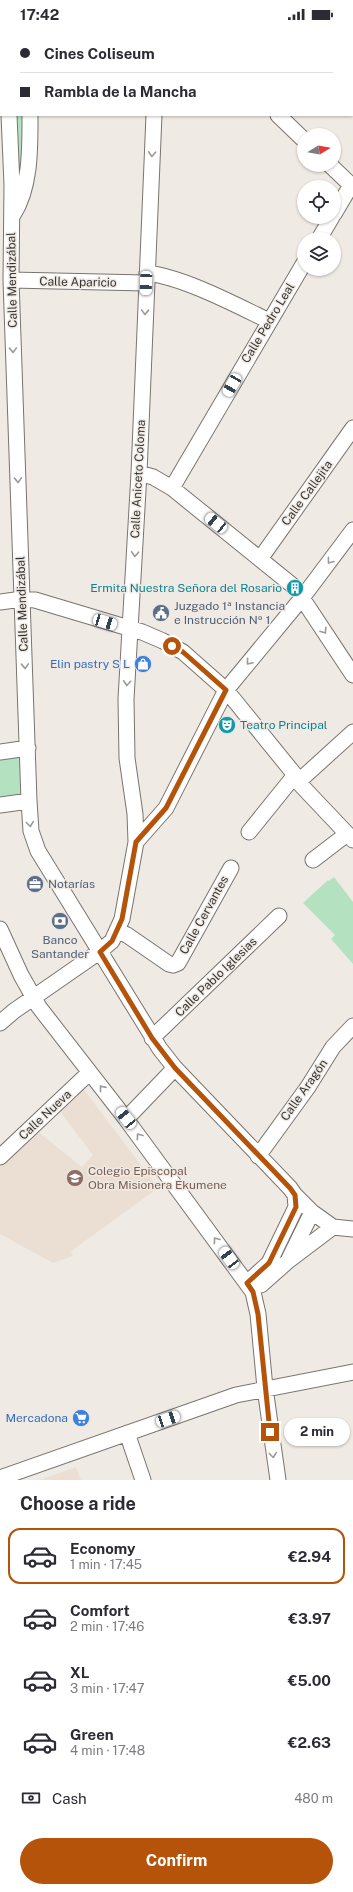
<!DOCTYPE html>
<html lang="en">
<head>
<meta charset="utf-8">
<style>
  :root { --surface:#fff; --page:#f2f2f3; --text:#2b2b33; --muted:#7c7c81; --line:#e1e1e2; --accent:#b45309 }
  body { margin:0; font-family:"Public Sans",sans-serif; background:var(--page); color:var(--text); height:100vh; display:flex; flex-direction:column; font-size:15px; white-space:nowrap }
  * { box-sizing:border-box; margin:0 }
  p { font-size:13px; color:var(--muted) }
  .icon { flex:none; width:22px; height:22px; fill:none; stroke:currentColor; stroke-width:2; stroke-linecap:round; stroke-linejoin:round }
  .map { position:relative; height:1452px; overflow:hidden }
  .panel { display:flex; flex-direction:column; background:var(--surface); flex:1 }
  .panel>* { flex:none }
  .hud { position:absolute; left:0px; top:0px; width:353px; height:88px; box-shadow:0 1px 3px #0004; display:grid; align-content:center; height:88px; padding:0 20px; background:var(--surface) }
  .needle { width:26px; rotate:79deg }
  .tools { position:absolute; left:297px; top:100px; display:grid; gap:8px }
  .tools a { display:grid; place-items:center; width:44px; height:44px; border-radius:50%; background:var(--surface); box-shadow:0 1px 3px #0004; font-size:20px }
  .end { position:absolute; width:18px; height:18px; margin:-9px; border:5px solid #b45309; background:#fff; box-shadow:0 0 0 2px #fff }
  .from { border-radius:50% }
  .bubble { position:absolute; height:28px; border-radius:14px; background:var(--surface); box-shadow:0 1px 3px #0004; font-size:13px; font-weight:700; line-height:28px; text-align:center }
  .car { position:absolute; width:12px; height:24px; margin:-12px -6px; border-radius:5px; box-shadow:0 0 3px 1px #0007; background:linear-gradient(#fff 24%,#345 0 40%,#fff 0 76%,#345 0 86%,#fff 0) }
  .hud b { display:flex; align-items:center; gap:14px; height:38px; font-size:15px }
  .hud b+b { border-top:1px solid var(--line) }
  .hud i { width:10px; height:10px; background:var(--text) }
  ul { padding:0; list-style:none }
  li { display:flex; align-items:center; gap:12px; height:56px; margin:0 8px 6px; padding:0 12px; border:2px solid transparent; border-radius:12px }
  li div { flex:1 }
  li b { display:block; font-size:15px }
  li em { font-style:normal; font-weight:700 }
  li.active { border-color:var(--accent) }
  li>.icon { width:36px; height:36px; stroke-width:1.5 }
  h2 { padding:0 20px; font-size:18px; line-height:48px }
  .pay { display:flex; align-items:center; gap:10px; height:44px; padding:0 20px; font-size:15px }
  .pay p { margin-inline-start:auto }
  .action { display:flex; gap:8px; margin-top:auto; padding:8px 20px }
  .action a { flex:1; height:46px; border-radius:24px; background:var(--accent); color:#fff; font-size:16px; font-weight:700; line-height:46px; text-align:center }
  .status { display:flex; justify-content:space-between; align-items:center; height:28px; padding:0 20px; background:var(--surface); direction:ltr }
  .status svg { height:11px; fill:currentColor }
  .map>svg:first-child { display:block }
</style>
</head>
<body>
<div class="status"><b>17:42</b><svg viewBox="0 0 49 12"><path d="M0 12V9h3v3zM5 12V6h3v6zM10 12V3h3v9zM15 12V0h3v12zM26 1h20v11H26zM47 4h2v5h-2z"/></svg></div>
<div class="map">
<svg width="353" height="1452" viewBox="0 0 353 1452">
  <rect width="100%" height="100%" fill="#f0eae4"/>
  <path fill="#ebdfd3" d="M82,1059L158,1160L71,1223L73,1228L53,1235L0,1206V1138L37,1103L82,1139L93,1127L59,1082Z
    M76,1439L81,1452H40Z"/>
  <path fill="#b4e2c0" d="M9,87H30L26,146L12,157Z
    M20,726L21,769L0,771V729Z
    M334,849L353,874V936L331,911L335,907L303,875L328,852L329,853Z"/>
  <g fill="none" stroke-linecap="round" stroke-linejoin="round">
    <defs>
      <path id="minor" d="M5,0V1
        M25,0V1
        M186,0L187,1
        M158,1V0
        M276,1L277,0
        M352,6L353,7
        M9,87L12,157L11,252L29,773L31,803L38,823L160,1021L175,1040L290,1160L295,1167L296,1179L269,1235L247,1255
        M278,87L304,112
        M330,137L353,159
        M334,186L351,157
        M13,187C31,159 30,119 30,87
        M319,211L332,189
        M147,245C183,249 236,277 269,293
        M11,252L146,255
        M139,445L153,449L172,460L292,557
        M172,460L304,235
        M260,531L353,400
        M302,570L353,647
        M0,574L22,571L35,572L142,604L163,613L183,624L226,662L295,747L298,754L353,812
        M0,724L28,720
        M298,754L353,704
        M0,777L29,773
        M249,804L295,747
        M136,814L166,780L226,662L302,570L353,502
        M313,832L347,806
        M0,901L21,947L39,979L126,1091L253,1264L258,1286L265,1360L278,1452
        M117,903L127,907L169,936L173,937L178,935L231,840
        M0,995L14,983L99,924L112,913L122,891L136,814L135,786L127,730L126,671L139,445L154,87
        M152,1010L279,888
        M126,1091L175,1040
        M258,1128L308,1059L333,1019L353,998
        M0,1129L89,1045
        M295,1167L312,1184L333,1199L353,1201
        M289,1231L312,1184
        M261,1257L288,1233L333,1199
        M127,1405L143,1452
        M0,1450L236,1367L353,1344"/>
    </defs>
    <use href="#minor" stroke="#79746f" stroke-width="17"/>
    <use href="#minor" stroke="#fff" stroke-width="15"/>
  </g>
  <defs><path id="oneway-chevron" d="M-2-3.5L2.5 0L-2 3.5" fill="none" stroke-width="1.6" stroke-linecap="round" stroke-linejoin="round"/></defs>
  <g stroke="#9a9a98">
    <use href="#oneway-chevron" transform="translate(152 126) rotate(93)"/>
    <use href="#oneway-chevron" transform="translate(145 284) rotate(92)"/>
    <use href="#oneway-chevron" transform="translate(13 322) rotate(88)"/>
    <use href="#oneway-chevron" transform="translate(18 452) rotate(88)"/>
    <use href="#oneway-chevron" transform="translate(135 526) rotate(93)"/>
    <use href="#oneway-chevron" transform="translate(330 533) rotate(127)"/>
    <use href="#oneway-chevron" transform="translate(324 603) rotate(57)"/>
    <use href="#oneway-chevron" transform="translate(249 634) rotate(130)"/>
    <use href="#oneway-chevron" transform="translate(25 638) rotate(88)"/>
    <use href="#oneway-chevron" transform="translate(127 655) rotate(94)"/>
    <use href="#oneway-chevron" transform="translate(30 796) rotate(83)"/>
    <use href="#oneway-chevron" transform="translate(102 1060) rotate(-129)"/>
    <use href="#oneway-chevron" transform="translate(139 1108) rotate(-126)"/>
    <use href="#oneway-chevron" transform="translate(216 1212) rotate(-126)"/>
    <use href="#oneway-chevron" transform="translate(273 1427) rotate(83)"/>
  </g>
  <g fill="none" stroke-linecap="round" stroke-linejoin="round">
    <path stroke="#b45309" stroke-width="5" d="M172,618L183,624L226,662L166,780L136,814L122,891L112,913L100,924L152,1010L175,1040L290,1160L295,1167L296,1179L269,1235L247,1255L253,1264L258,1286L270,1404"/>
  </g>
  <defs>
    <symbol id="building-disc" viewBox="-11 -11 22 22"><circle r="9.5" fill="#0f9aa8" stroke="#f0eae4"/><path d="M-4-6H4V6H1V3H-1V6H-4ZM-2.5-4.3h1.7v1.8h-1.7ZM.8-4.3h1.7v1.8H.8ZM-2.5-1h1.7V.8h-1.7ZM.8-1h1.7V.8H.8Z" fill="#fff"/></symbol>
    <symbol id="civic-disc" viewBox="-11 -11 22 22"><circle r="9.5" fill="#5c6f8a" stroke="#f0eae4"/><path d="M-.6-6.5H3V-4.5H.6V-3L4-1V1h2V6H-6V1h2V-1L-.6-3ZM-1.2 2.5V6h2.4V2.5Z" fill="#fff"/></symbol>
    <symbol id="shop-disc" viewBox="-11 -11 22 22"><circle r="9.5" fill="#3f7fe0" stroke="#f0eae4"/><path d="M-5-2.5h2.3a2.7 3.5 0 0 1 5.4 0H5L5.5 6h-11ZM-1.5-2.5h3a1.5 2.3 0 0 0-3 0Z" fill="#fff"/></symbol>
    <symbol id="theatre-disc" viewBox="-11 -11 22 22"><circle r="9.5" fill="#0f9aa8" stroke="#f0eae4"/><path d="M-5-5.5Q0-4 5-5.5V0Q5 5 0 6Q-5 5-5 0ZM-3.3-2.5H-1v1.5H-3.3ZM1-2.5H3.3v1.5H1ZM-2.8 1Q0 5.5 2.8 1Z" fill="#fff"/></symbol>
    <symbol id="office-disc" viewBox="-11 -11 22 22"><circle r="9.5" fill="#5c6f8a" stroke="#f0eae4"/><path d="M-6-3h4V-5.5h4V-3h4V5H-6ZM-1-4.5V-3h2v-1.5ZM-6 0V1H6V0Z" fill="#fff"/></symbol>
    <symbol id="bank-disc" viewBox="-11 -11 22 22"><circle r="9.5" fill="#5c6f8a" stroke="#f0eae4"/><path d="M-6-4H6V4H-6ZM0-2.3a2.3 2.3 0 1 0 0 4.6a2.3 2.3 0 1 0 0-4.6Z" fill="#fff"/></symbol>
    <symbol id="school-disc" viewBox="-11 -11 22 22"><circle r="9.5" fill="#8d6e63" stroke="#f0eae4"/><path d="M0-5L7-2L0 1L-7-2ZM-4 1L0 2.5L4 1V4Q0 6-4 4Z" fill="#fff"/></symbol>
    <symbol id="supermarket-disc" viewBox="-11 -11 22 22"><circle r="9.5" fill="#3f7fe0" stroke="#f0eae4"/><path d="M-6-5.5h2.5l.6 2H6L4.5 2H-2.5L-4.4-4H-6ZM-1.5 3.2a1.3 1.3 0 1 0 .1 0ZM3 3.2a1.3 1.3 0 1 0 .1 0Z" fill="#fff"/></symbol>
  </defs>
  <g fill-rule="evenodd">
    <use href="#building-disc" x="285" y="550" width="20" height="20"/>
    <use href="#civic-disc" x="151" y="575" width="20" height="20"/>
    <use href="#shop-disc" x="133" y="626" width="20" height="20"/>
    <use href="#theatre-disc" x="217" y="687" width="20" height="20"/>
    <use href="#office-disc" x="25" y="846" width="20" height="20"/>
    <use href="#bank-disc" x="50" y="883" width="20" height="20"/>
    <use href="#school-disc" x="65" y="1140" width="20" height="20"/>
    <use href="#supermarket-disc" x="71" y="1380" width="20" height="20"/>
  </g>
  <g text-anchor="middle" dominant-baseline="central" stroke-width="3" stroke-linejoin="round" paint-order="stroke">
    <g font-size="12" fill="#363432" stroke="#f0eae4">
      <text transform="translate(12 252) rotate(-91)">Calle Mendizábal</text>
      <text transform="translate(78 254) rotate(1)">Calle Aparicio</text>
      <text transform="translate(268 295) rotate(-59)">Calle Pedro Leal</text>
      <text transform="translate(138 451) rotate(-87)">Calle Aniceto Coloma</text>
      <text transform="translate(307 465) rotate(-54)">Calle Callejita</text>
      <text transform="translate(22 576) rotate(-92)">Calle Mendizábal</text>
      <text transform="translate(204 887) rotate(-61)">Calle Cervantes</text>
      <text transform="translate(216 949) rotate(-44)">Calle Pablo Iglesias</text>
      <text transform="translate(304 1062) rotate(-55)">Calle Aragón</text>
      <text transform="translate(45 1087) rotate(-43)">Calle Nueva</text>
    </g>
    <g font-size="12" fill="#0d838f" stroke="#f0eae4" text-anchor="end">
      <text x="282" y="560">Ermita Nuestra Señora del Rosario</text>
      <text x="240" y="697" text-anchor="start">Teatro Principal</text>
    </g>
    <g font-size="12" fill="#4e5e75" stroke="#f0eae4" text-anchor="start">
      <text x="174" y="578">Juzgado 1ª Instancia<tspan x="174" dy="14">e Instrucción Nº 1</tspan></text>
      <text x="48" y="856">Notarías</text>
      <text x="60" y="912" text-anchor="middle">Banco<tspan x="60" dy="14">Santander</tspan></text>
    </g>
    <g font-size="12" fill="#366cbe" stroke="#f0eae4" text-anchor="end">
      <text x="130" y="636">Elin pastry S L</text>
      <text x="68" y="1390">Mercadona</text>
    </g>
    <g font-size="12" fill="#785e54" stroke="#f0eae4" text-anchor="start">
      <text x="88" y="1143">Colegio Episcopal<tspan x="88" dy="14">Obra Misionera Ekumene</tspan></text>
    </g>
  </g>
</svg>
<div class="tools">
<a><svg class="needle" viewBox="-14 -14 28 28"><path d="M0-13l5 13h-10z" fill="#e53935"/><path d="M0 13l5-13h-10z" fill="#7c7c81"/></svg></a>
<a><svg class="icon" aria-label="locate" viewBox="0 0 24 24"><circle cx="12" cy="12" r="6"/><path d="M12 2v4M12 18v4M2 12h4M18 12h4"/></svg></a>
<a><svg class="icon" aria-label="layers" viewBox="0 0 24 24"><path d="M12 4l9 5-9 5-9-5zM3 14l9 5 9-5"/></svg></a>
</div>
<i class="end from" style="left:172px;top:618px"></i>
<i class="end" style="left:270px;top:1404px"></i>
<div class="bubble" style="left:284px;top:1390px;width:66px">2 min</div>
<i class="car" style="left:146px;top:255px;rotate:182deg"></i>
<i class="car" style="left:232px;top:357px;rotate:210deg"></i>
<i class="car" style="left:216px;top:495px;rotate:309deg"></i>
<i class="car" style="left:105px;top:594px;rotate:107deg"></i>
<i class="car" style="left:126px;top:1090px;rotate:321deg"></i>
<i class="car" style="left:229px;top:1230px;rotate:323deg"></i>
<i class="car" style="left:168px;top:1391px;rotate:71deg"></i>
<div class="hud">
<b><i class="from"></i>Cines Coliseum</b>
<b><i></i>Rambla de la Mancha</b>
</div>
</div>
<section class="panel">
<h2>Choose a ride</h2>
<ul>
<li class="active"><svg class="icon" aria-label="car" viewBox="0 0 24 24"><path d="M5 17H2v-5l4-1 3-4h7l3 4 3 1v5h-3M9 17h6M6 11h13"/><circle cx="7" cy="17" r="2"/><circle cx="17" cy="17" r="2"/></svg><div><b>Economy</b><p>1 min · 17:45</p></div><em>€2.94</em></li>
<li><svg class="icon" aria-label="car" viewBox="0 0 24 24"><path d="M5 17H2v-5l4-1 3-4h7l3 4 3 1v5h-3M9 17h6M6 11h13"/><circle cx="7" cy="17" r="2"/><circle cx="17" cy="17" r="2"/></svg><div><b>Comfort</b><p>2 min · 17:46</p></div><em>€3.97</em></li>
<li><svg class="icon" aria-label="car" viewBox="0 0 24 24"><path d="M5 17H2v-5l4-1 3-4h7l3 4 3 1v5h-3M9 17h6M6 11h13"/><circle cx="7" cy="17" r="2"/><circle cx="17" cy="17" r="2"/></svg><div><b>XL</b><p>3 min · 17:47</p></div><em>€5.00</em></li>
<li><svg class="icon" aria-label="car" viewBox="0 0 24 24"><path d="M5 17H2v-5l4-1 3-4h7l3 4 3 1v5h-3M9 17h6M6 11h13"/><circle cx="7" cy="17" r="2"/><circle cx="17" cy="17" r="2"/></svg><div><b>Green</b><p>4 min · 17:48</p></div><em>€2.63</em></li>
</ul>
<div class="pay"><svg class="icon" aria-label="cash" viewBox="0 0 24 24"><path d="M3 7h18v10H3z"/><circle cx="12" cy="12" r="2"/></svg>Cash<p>480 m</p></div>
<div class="action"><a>Confirm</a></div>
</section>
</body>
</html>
